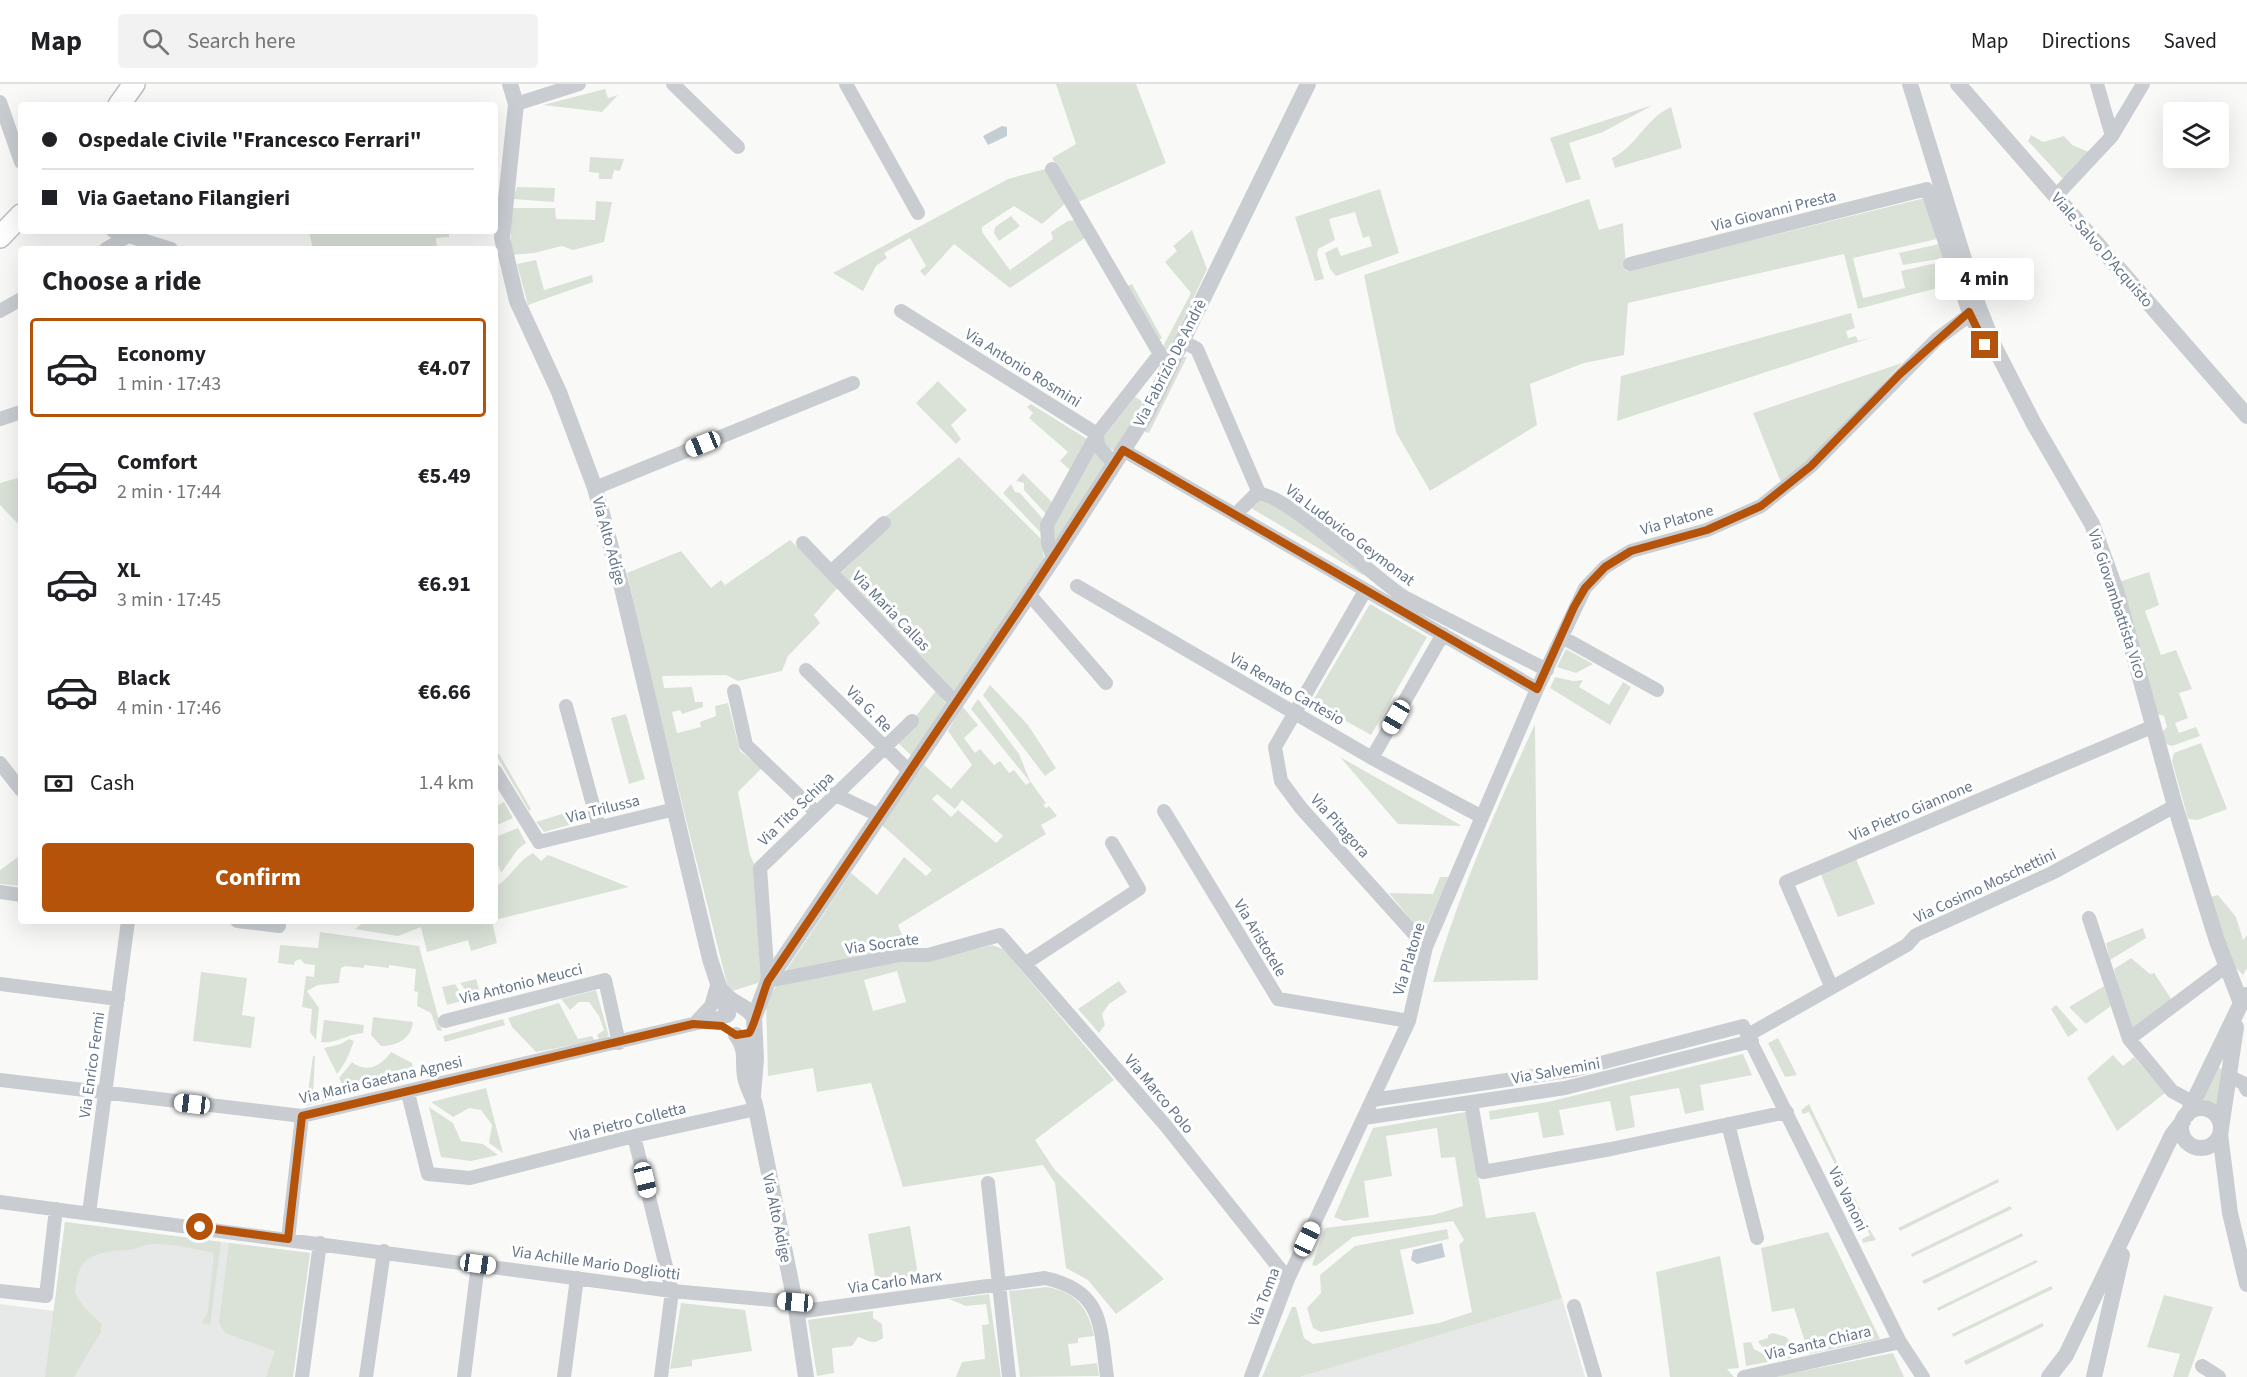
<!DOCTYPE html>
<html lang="en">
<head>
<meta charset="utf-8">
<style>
  :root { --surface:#fff; --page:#f2f2f2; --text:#202124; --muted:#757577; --line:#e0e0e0; --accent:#b45309 }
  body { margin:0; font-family:"Source Sans 3",sans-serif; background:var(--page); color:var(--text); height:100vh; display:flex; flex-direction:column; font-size:22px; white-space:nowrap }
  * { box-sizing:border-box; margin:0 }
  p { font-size:20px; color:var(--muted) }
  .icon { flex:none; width:33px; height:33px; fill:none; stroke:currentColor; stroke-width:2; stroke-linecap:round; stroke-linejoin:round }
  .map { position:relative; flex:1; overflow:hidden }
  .drawer { position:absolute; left:18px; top:162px; width:480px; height:678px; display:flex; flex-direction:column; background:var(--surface); border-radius:6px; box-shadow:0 6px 24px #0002 }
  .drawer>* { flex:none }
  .guide { position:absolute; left:18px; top:18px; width:480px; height:132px; border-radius:6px; box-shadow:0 6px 24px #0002; display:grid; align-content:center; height:132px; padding:0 24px; background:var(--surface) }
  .fabs { position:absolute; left:2163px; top:18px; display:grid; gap:12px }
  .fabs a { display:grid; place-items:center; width:66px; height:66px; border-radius:6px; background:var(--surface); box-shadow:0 6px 24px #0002; font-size:30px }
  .end { position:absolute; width:27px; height:27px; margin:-14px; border:8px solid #b45309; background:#fff; box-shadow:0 0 0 3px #fff }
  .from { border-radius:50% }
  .bubble { position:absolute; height:42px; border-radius:6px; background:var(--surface); box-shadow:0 6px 24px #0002; font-size:20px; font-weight:700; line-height:42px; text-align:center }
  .car { position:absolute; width:18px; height:36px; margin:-18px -9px; border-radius:8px; box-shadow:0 0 4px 2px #0007; background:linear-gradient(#fff 24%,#345 0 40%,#fff 0 76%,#345 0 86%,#fff 0) }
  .guide b { display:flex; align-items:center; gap:21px; height:57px; font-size:22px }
  .guide b+b { border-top:2px solid var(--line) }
  .guide i { width:15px; height:15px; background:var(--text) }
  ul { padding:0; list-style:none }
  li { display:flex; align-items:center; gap:18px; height:99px; margin:0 12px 9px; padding:0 12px; border:3px solid transparent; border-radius:6px }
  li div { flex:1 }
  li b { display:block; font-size:22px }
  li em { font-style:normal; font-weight:700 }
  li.on { border-color:var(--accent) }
  li>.icon { width:54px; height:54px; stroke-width:1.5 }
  h2 { padding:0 24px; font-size:27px; line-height:72px }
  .pay { display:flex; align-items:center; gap:15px; height:66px; padding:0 24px; font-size:22px }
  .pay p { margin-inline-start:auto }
  .primary-button { display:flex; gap:12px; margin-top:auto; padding:12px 24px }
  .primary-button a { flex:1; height:69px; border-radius:6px; background:var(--accent); color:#fff; font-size:24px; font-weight:700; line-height:69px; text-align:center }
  header { display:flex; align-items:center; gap:36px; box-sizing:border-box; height:84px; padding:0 30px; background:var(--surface); border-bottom:2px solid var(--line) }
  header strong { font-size:28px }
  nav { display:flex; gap:33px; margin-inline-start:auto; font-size:21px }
  .search { width:420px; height:54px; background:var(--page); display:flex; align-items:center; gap:15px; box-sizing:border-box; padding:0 21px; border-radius:6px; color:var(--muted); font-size:22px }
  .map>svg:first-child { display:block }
</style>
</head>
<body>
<header>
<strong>Map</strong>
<div class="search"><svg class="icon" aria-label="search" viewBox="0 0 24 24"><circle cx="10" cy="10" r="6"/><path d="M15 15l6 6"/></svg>Search here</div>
<nav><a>Map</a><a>Directions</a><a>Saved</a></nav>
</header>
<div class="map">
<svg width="2247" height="1293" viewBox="0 0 2247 1293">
  <rect width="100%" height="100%" fill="#f9faf7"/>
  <path fill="#e7e9e8" d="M65,1138L310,1169L293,1293H0V1220L54,1227Z
    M1562,1214L1585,1293H1300L1394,1264Z"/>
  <path fill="#dae2d8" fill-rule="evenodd" d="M1056,0H1136L1166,79L1078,118L1052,74L1076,60Z
    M605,5L608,14L618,11L602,28L543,21Z
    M1653,21L1603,48L1569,59L1581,95L1566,99L1550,54Z
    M1671,23L1682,64L1615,84L1612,74C1636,63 1646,34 1671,23Z
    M2031,51L2043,58L2064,52L2072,61L2089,68L2063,95L2028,57Z
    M590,73L624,75L620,87L614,86L612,95H599V89L589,88Z
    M1045,85L1066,119L1042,140L1014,122L982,143V148L1010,186L1053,155L1051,148L1068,137L1075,136L1085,154L1010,204L954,160L925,192L920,187L926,182L910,154L884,169L887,174L876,182L863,207L833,189L1008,95Z
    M517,103L555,104L554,118L513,115Z
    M1380,105L1399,169L1336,192L1330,185L1325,169L1337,163L1341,172L1372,162L1369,152L1363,154L1355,128L1329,135L1335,156L1318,165L1317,170L1324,195L1315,197L1295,133Z
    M1925,114L1937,155L1853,174L1863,214L1905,204L1901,187L1945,177L1956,199L1858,225L1844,170L1628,219L1624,271L1584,279L1530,300L1537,341L1430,407L1396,348L1364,191L1589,115L1599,146L1623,139L1626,187Z
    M596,117L612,118L604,158L573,166L562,162L534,169L511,171V124H555L556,135L595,136Z
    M1011,132L1020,142L999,157L994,149L995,143Z
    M1192,146L1207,185L1169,266L1160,268L1191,209L1165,178L1177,167L1173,162Z
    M309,147H449V153L436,154L437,165H313Z
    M1939,160L1944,174L1903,181L1899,169Z
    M536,176L544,206L592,191L593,198L528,221L517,180Z
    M1132,200L1162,254L1156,258L1127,202Z
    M1851,229L1855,244L1846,247L1848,254L1856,252L1858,257L1876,252L1617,337L1621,292Z
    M1183,273H1187L1149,349L1144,347Z
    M1902,279L1825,361L1782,401L1753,329Z
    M938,297L967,326L951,341L961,355L956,360L916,319Z
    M1135,313L1143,318L1116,366H1112L1104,360L1103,354Z
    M1031,320L1087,355L1070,386L1060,377L1068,368L1029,334L1033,329L1027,323Z
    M1094,366L1105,381L1054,460L1051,443Z
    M959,373L1042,456L1044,477L954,608L840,490L890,442L884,434Z
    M1023,389L1052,418L1047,431L1024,406V399L1016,397Z
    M21,393V443L0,421V399Z
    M1011,400L1015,408L1020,409L1044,436L1042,450L1003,409Z
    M1269,414L1364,487L1363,491L1251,424L1260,415Z
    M790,456L838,503L814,531L820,539L788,572L782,587L738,597L726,591L662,592L664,604L692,603L695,618H703V623L682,630L680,626L672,628L677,649L701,643L700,638L716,632L715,622L728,619L740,667L762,684L738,708L750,771L756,784L764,891L758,899L729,908L650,591L627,489L681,467L711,504L721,496L725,501Z
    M2149,488L2159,521L2145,527L2161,571L2176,566L2192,605L2179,609L2188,634L2175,639L2179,649L2196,643L2200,652L2172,662L2166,660L2162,648L2167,643L2164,632L2157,630L2119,498Z
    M1370,520L1427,553L1371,651L1312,618Z
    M1566,565L1593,580L1576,589L1557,583Z
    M1555,593L1573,597L1583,596L1579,603L1609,621L1623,598L1631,603L1610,641L1550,604Z
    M990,601L1028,641L1056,684L1045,692L983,611Z
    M936,607L947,621L912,672L896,657Z
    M978,615L1019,670L1030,697L1046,719L1043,721L1046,724L1049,722L1057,732L1041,741L1046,750L898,841L908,865L783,891L851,789L877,811L904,773L926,792L932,786L882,741L924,681L951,705L972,681L948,647L962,622L978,641L964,654L975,669L980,665L994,681L1000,677L1009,689L1014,686L1026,701L1030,698L971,625ZM937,710L955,725L962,716L1003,752L996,759L958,726L951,733L932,715Z
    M626,630L645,695L629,700L611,634Z
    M1535,640L1538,896L1433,898C1459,808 1496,725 1535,640Z
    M2201,659L2227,725L2198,736L2188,735L2172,677L2174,669Z
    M495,663L531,725L529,727L495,669Z
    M1340,673L1462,742L1398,740Z
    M504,718L513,734L495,742V723Z
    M581,724L584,737L544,748L536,738Z
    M518,744L526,759L518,765L501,789L495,773V753Z
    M533,769L541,777L548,771L629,803L495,836V803C511,794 517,777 533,769Z
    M21,771V802L0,800V786Z
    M1856,775L1875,820L1838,833L1820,788Z
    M1440,793H1449L1423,850L1389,809L1433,810Z
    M2218,811L2236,833L2243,856L2247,851V884L2243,891L2232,880L2211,813Z
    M365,837H492L497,859L471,867L468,856L427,868L421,843L398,852L355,845Z
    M2143,844L2146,854L2110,876L2106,859Z
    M320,848L419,862L442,947L437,946L431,929L417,922L418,908L414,907L416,885L389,881V884L364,881V884L345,882L341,884L339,899L318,901L307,907L319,924L316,956L310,948L312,925L302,923L306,892L314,893L315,881L305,880L300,875L295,877L294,881L278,879L280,861L318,864Z
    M992,861L1003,865L1114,996L1035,1056L1054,1085L1164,1195L1116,1230L1088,1196L1066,1184L1055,1099L1043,1081L903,1103L871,999L817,1008L813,984L768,992L766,916L777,901L894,876L924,878ZM897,887L906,918L873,927L864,896Z
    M2131,874L2150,890L2154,889L2172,916L2135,946L2129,944L2114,885Z
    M201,888L247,894L242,931L255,933L251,964L193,957Z
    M476,895L481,912L473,915L460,899Z
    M1119,897L1127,908L1109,920L1102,930L1105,941L1099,949L1078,925Z
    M455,900L465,916L447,921L442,903Z
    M2104,902L2111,922L2086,940L2069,923Z
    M596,906L609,952L599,955L597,951L604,946L599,932L589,918H579L570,926L561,915Z
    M559,919L578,955L592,952L595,957L536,968L512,943L508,934Z
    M2056,921L2078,946L2068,953L2051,925Z
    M373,933L413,938C411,955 397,962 381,962L371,951Z
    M503,935L505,941L445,958L443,952Z
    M324,936L364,941L363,949C348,950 336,960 321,958Z
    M1778,954L1797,991L1785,993L1768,959Z
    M349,955L354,957C349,970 346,979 337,990L324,964L341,960Z
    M391,968L412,979L414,987L343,1002L339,994L352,978C367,990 381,982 391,968Z
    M1743,970L1752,991L1700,1001L1704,1026L1685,1030L1679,1004L1630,1012L1635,1043L1616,1047L1610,1017L1559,1026L1564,1051L1543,1054L1538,1028L1490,1036L1489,1027L1548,1018Z
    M2113,971L2123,982L2134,973L2165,1009L2117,1047L2087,994Z
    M313,972H315L313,1011L333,1015L306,1022Z
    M2218,983L2223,986L2216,1024L2209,1019H2200Z
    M486,1004L503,1069L489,1059L492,1041L481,1026L469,1024L453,1033L431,1018Z
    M1809,1020L1871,1148L1876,1156L1863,1159L1862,1155L1870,1151L1809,1028L1803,1030L1801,1026Z
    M429,1023L453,1039L461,1057L483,1060L498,1071L471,1077L441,1073Z
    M1466,1028L1486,1134L1535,1128L1562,1214L1300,1293H1262L1292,1223H1296L1304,1254L1313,1260L1439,1239L1472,1228L1459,1161L1464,1156L1453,1137L1353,1153L1316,1182L1312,1181L1325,1144L1433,1131L1463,1122L1455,1073L1441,1074L1437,1044L1386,1052L1392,1092L1364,1097L1369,1133L1344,1137L1334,1133L1373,1044Z
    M1998,1095L1999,1098L1900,1147L1898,1144Z
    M2010,1122L2012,1125L1912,1173L1911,1170Z
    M65,1138L221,1158L210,1241L202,1239L208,1227L214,1169C195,1165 174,1160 154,1160C144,1160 137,1165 128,1166C95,1168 77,1171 75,1209L83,1222L101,1240V1248L74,1293H45Z
    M910,1142L919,1197L877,1204L868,1150Z
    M1447,1145L1449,1155L1400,1166L1414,1230L1321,1248L1313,1244L1307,1224L1321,1209L1320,1191L1355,1162Z
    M1828,1148L1880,1255L1809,1270L1794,1224L1772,1228L1761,1164Z
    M2022,1149L2023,1152L1924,1200L1922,1197Z
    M229,1159L310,1169L293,1293H266L275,1267L225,1249L219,1238Z
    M1720,1172L1739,1284L1727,1285L1734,1293H1670L1656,1188Z
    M2036,1176L2038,1178L1938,1227L1937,1224Z
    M2051,1202L2053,1205L1953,1253L1952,1250Z
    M1047,1203C1076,1208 1089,1225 1094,1252L1078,1254V1259L1068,1260L1071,1282L1097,1279L1099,1292L1020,1293L1009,1207Z
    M989,1210L1001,1293H956L962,1278L985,1275L982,1241L989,1240L986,1220L966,1222L949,1215Z
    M2164,1211L2213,1223L2188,1293H2173L2180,1270L2147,1263Z
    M681,1219L745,1226L752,1267L692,1276V1282L670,1285Z
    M873,1227V1234L882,1240L883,1254C873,1262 869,1256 858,1253L852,1262L832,1264L834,1289L817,1292L808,1236Z
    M2042,1239L2044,1242L1966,1281L1964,1277Z
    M1773,1249L1786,1253L1790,1258L1792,1274L1774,1277C1770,1266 1763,1266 1758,1257L1768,1254V1251Z
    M1751,1258L1754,1265L1767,1272L1768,1278L1746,1282L1743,1259Z
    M1893,1269L1904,1293H1773Z"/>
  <path fill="#c3cdd3" d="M1002,42L1007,43V52L988,61L983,52Z
    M1442,1159L1445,1173L1417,1180L1411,1176L1413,1166Z"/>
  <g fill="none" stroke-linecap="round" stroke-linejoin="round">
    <defs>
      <path id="primary" d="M119,21L134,0
        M0,153L21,131"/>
    </defs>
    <use href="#primary" stroke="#bcbfc4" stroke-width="24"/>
    <path stroke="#c9ccd1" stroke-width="14" d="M673,0L738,63
      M846,0L918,129
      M2097,0L2112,52
      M0,18L21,78
      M516,20L579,0
      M1052,85L1164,277
      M2055,113L2112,52L2143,0
      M113,147L171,165
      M106,165L128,152
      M1630,180L1927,105L1969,229L1985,261L1995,264
      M0,227L21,215
      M901,227L1097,350L1098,362L1114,380
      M1182,257L1197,265L1259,409
      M0,335L21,328
      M1123,366L1537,605
      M595,404L853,299
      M1235,431L1256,410C1280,404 1377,496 1404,513L1547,586
      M803,459L956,619
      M1053,475L1048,459L1047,441L1097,350L1159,271
      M831,488L884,439
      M1077,502L1372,674L1482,733
      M1365,507L1275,663L1281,697L1301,724L1426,863
      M1029,510L1106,599
      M1562,553L1657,606
      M806,586L909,687
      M734,607L746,661L816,728
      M566,622L599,743
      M912,637L760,784L768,897L900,871H928L1000,851L1166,1042L1288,1195
      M1372,674L1443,550
      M0,679L21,706
      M495,687L539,758L675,725
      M834,710L878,731
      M1164,727L1278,915L1409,937
      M0,808L21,811
      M2089,834L2129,955L2172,1007L2192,1018
      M237,837L279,842
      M1026,879L1139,805L1112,759
      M0,900L118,915
      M1831,902L1786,798L2154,642
      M445,937L605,896L619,959
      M695,939L711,922L717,902
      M1748,951L1907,861L1916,851L2052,789L2175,722
      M2129,955L2225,883
      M2228,992L2243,999L2247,1006
      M0,996L302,1032L727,932
      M408,1009L428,1090L470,1094L634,1052L756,1025
      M1372,1016L1574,986L1743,942L1900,1258L1923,1293
      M1471,1018L1483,1088L1611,1065L1787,1028
      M1364,1034L1565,1004L1752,957
      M1728,1040L1757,1154
      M634,1052L672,1207L661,1293
      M988,1099L1009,1293
      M0,1118L672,1207L795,1218
      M89,1129L128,837
      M288,1155L302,1032
      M0,1207L46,1212L56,1125
      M1574,1222L1595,1293
      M797,1228L1045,1194C1104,1207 1100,1242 1107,1293
      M2202,1282L2219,1293
      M302,1293L320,1159
      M366,1293L384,1167
      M464,1293L478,1180
      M564,1293L577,1194
      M1251,1293L1288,1195L1409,937L1426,863L1537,605L1585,504L1605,483L1631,467L1707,446L1761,422L1811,382L1937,255L1979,224
      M1744,1293L1900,1258"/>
    <path stroke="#c9ccd1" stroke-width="16" d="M510,0L516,20L502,154L517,217L559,308L595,404L622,504L710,875L728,930
      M1910,0L1979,224L1995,264L2034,340L2092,440L2117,509L2175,722L2217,857L2241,919
      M1958,0L2247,332
      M722,907C732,921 748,921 754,934
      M736,951C749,967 741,980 746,997C749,1007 754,1014 756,1025L795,1218L806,1293
      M753,1011L756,975L754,934L768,897L1053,475L1147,329L1308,0
      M2181 1044a20 20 0 1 1 40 0a20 20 0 1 1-40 0Z
      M2187,1031L2245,911
      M2221,1044L2236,943
      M2220,1050L2230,1129L2247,1200
      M2049,1293L2066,1271L2172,1051L2183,1037
      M2094,1293L2122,1171"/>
    <use href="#primary" stroke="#fff" stroke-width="21"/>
  </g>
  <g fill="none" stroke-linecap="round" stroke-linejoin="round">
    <path stroke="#b45309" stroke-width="8" d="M200,1143L288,1155L302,1032L693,940L722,942L736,951L749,949C754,944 763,908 768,897L1028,512L1123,366L1537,605L1574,523L1585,504L1605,483L1631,467L1707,446L1761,422L1811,382L1900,290L1969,228L1985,261"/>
  </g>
  <g text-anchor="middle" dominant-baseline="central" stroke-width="6" stroke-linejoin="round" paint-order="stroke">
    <g font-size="16" fill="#65768b" stroke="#fff">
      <text transform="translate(1774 127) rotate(-14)">Via Giovanni Presta</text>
      <text transform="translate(2102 166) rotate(49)">Viale Salvo D'Acquisto</text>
      <text transform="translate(1170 279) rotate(-63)">Via Fabrizio De Andrè</text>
      <text transform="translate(1023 284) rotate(32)">Via Antonio Rosmini</text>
      <text transform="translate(1677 436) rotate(-16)">Via Platone</text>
      <text transform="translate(1350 451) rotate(37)">Via Ludovico Geymonat</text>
      <text transform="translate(609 457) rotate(75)">Via Alto Adige</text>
      <text transform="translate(2117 520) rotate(72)">Via Giovambattista Vico</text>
      <text transform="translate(891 527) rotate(46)">Via Maria Callas</text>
      <text transform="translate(1287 605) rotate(30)">Via Renato Cartesio</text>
      <text transform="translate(869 625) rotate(45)">Via G. Re</text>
      <text transform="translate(603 725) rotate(-14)">Via Trilussa</text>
      <text transform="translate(796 725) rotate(-44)">Via Tito Schipa</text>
      <text transform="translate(1911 727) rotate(-23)">Via Pietro Giannone</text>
      <text transform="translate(1340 742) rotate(48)">Via Pitagora</text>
      <text transform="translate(1985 802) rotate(-25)">Via Cosimo Moschettini</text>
      <text transform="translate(1260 854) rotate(59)">Via Aristotele</text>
      <text transform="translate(882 860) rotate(-8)">Via Socrate</text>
      <text transform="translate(1409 875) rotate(-73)">Via Platone</text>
      <text transform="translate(521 900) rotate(-14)">Via Antonio Meucci</text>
      <text transform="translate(92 981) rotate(-82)">Via Enrico Fermi</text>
      <text transform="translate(1556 987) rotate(-10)">Via Salvemini</text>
      <text transform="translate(381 996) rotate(-13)">Via Maria Gaetana Agnesi</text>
      <text transform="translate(1159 1010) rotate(50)">Via Marco Polo</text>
      <text transform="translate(628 1038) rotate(-14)">Via Pietro Colletta</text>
      <text transform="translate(1848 1115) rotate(64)">Via Vanoni</text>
      <text transform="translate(777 1134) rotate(78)">Via Alto Adige</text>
      <text transform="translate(596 1179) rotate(8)">Via Achille Mario Dogliotti</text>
      <text transform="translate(895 1198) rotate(-8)">Via Carlo Marx</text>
      <text transform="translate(1264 1213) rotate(-69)">Via Toma</text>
      <text transform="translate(1818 1259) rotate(-13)">Via Santa Chiara</text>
    </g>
  </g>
</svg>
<div class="fabs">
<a><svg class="icon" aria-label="layers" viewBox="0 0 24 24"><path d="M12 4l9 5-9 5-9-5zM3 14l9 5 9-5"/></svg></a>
</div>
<i class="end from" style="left:200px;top:1143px"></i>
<i class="end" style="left:1985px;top:261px"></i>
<div class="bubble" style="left:1935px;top:174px;width:99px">4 min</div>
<i class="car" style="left:703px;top:360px;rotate:248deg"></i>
<i class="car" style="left:1396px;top:633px;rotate:210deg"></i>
<i class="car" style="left:192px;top:1020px;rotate:277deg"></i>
<i class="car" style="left:645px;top:1096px;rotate:166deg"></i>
<i class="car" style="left:1307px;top:1155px;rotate:25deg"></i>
<i class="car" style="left:478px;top:1180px;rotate:98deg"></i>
<i class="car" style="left:795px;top:1218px;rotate:275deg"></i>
<div class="guide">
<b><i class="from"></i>Ospedale Civile &quot;Francesco Ferrari&quot;</b>
<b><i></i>Via Gaetano Filangieri</b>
</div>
<section class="drawer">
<h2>Choose a ride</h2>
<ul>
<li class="on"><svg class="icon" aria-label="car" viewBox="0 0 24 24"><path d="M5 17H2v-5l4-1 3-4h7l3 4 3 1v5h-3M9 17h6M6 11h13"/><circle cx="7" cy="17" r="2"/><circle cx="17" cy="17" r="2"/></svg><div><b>Economy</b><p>1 min · 17:43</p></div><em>€4.07</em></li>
<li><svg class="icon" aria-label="car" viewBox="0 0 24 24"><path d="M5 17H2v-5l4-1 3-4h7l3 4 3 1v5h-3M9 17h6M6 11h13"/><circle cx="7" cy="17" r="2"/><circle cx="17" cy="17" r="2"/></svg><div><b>Comfort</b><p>2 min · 17:44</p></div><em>€5.49</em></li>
<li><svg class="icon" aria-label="car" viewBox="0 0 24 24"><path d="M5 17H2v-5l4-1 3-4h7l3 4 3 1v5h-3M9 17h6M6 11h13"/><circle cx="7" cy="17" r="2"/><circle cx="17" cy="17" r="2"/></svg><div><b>XL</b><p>3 min · 17:45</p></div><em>€6.91</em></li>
<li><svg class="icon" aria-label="car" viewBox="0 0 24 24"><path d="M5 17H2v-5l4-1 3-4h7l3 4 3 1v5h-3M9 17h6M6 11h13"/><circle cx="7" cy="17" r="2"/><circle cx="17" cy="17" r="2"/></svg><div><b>Black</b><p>4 min · 17:46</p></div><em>€6.66</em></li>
</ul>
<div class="pay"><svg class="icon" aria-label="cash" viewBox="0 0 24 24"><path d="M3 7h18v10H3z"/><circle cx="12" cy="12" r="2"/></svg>Cash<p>1.4 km</p></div>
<div class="primary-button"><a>Confirm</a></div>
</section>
</div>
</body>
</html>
